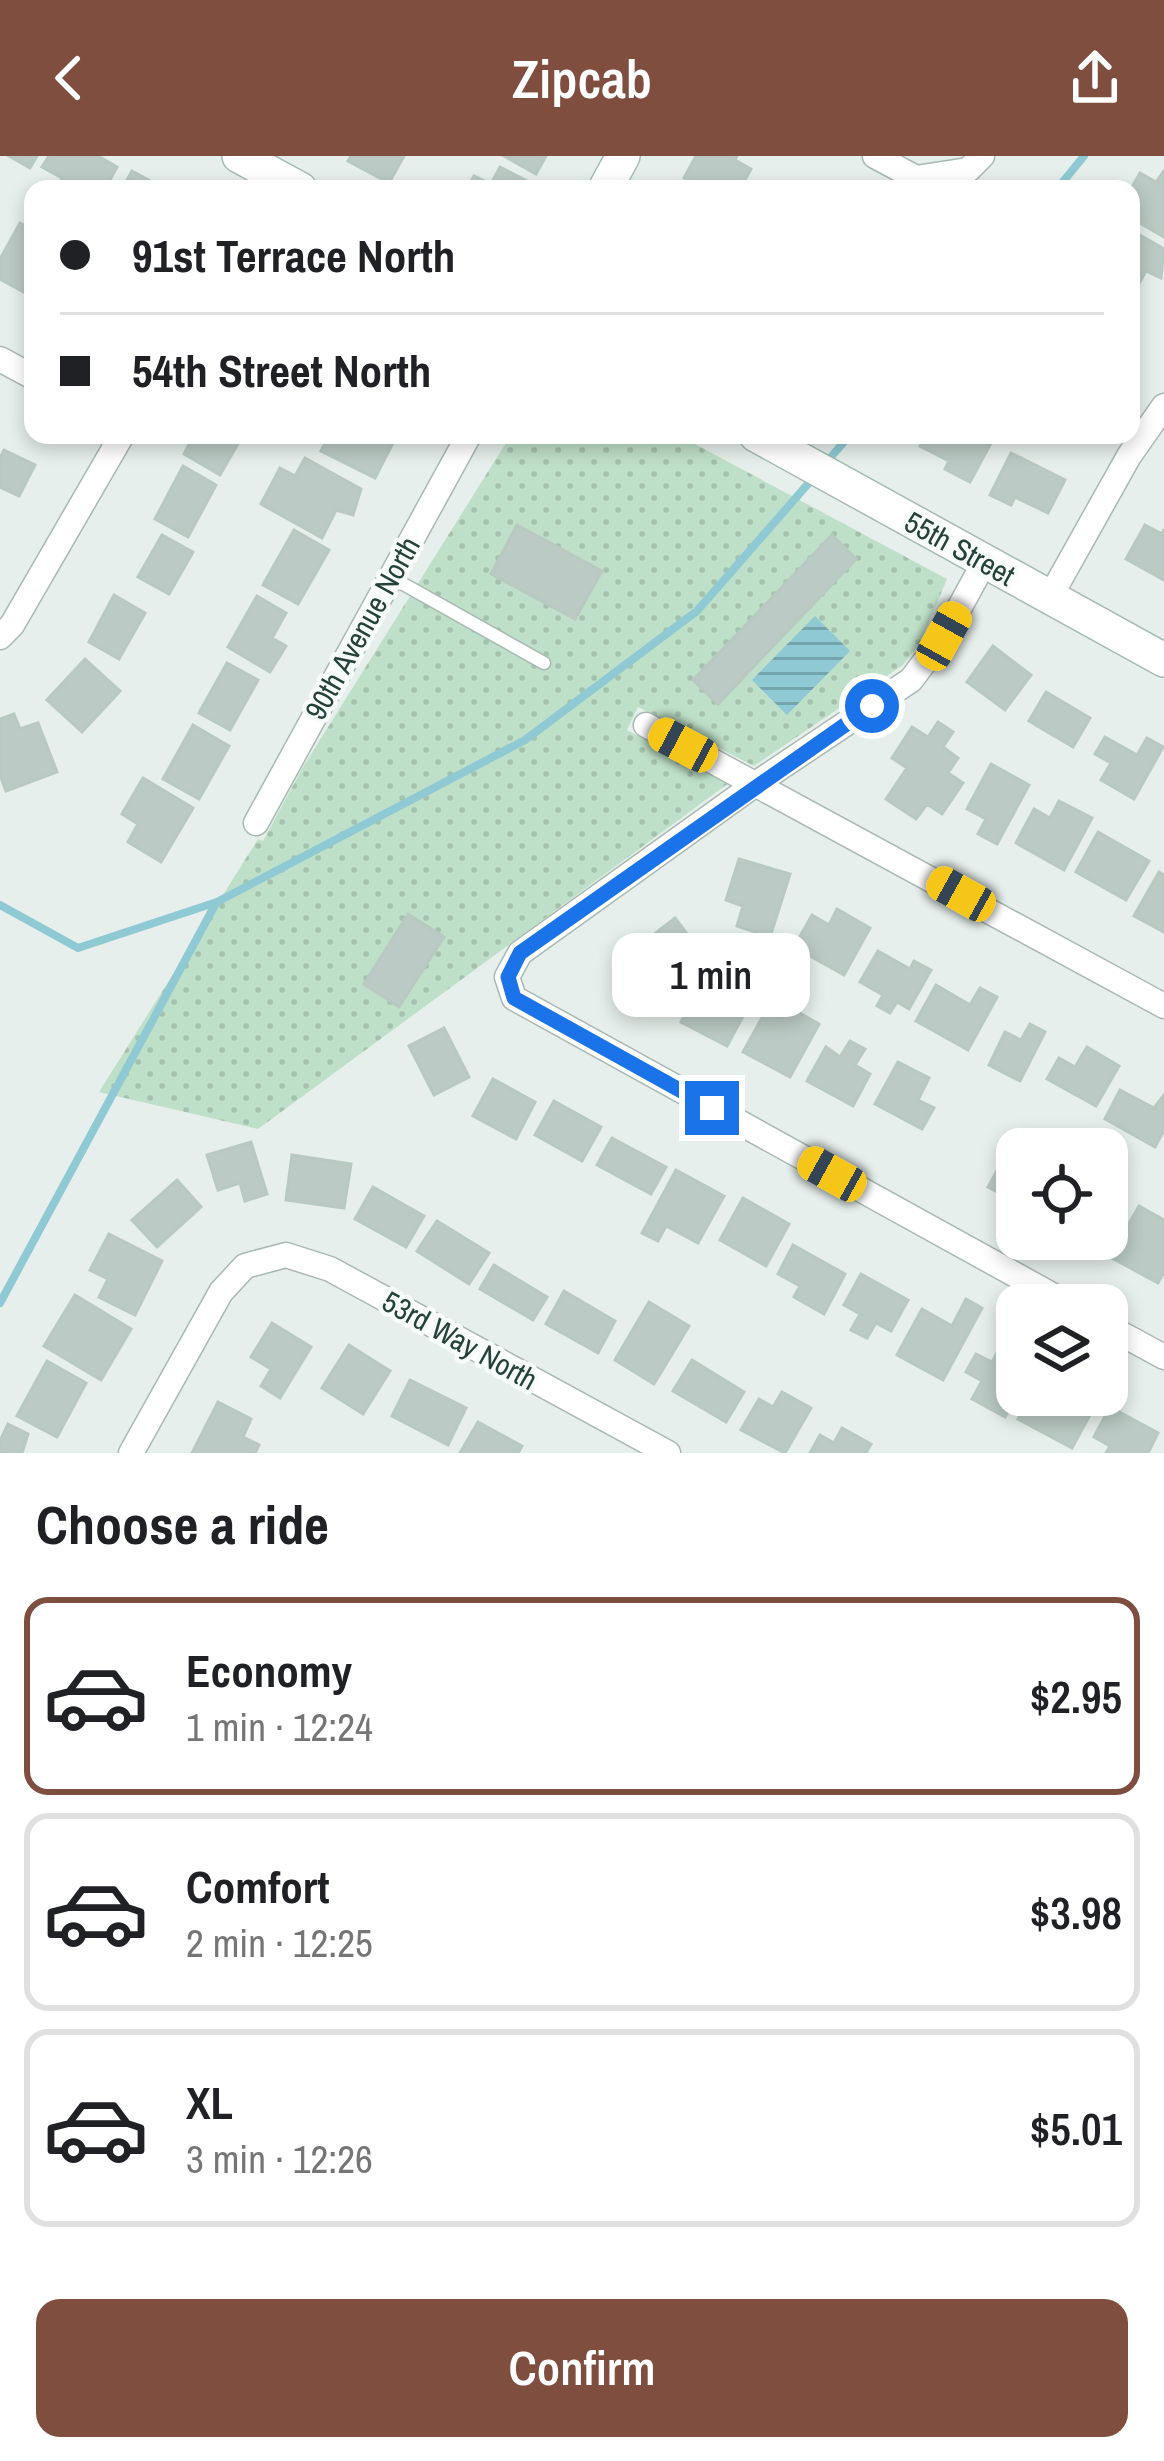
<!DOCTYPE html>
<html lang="en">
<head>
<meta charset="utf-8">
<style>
  :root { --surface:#fff; --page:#f2f2f2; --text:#202124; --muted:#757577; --line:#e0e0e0; --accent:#7f4e3f }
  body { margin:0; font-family:"Archivo Narrow",sans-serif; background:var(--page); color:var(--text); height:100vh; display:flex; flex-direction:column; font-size:45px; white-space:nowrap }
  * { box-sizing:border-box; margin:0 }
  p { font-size:39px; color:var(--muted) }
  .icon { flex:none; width:66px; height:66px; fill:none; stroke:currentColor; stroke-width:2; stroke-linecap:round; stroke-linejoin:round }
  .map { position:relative; height:1297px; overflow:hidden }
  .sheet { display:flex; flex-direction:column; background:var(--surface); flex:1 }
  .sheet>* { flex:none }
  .hud { position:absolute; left:24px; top:24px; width:1116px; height:264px; border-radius:24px; box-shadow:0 6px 18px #0003; display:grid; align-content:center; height:264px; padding:0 36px; background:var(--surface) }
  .fabs { position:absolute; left:996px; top:972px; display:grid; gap:24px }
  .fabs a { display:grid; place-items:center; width:132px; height:132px; border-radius:24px; background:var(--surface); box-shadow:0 6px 18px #0003; font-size:60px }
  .end { position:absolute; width:54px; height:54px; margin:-27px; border:15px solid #1a73e8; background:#fff; box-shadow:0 0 0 6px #fff }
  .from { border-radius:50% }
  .bubble { position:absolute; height:84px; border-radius:24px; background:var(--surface); box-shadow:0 6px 18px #0003; font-size:39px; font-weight:600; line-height:84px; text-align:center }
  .car { position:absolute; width:36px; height:72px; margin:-36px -18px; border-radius:15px; box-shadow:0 0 9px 3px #0007; background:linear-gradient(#f5c518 24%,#345 0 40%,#f5c518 0 76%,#345 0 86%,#f5c518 0) }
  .hud b { display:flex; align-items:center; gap:42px; height:114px; font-size:45px }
  .hud b+b { border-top:3px solid var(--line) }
  .hud i { width:30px; height:30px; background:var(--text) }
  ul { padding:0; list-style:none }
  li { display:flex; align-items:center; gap:36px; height:198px; margin:0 24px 18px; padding:0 12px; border:6px solid var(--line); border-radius:24px }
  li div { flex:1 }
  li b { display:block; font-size:45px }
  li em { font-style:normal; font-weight:600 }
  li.active { border-color:var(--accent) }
  li>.icon { width:108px; height:108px; stroke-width:1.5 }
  h2 { padding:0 36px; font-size:54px; line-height:144px }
  .cta { display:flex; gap:24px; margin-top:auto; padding:24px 36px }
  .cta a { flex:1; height:138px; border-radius:24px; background:var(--accent); color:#fff; font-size:48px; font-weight:600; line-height:138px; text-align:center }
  header { display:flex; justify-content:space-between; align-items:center; height:156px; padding:0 36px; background:var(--accent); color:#fff; font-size:54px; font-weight:600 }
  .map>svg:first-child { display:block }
</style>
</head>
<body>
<header><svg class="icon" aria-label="back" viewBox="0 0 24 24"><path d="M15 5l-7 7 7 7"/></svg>Zipcab<svg class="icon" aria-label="share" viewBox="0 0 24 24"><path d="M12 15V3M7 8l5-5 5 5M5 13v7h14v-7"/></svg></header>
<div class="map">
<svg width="1164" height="1297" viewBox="0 0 1164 1297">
  <defs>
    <pattern id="park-dots" width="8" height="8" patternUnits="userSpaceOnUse" patternTransform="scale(3)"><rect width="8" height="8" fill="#bfe0c8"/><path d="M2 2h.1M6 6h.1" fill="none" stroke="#a4c1ad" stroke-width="1.8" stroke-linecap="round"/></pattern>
    <pattern id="water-rules" width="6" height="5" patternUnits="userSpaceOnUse" patternTransform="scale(3)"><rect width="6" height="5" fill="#8ec9d4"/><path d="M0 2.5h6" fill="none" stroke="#74a5ad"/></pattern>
  </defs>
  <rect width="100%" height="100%" fill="#e6efeb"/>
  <path fill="url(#park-dots)" d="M511,279H678L947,423L920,487L903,509L754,610L638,551L627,574L729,627L258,973L99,936L258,683L263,685L303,611Z"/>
  <path fill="url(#water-rules)" d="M815,460L850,495L787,559L752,524Z"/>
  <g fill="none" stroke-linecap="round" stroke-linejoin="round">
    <path stroke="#8ec9d4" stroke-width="8" d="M1057,33L1084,0
      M824,309L850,279
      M0,749L78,792L217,746L525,584L697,455L814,321
      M0,1147L216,747"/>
  </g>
  <path fill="#bbcac4" stroke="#b8c9c2" stroke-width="3" d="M9,0H37L30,12Z
    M49,0H98L117,11L105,33H56L62,22L42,11Z
    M351,0H404L389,27L348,5Z
    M504,0H546L536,18Z
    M696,0H737L735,4L751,13L740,33H704L684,22Z
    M500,11L533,28L530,33H467L474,20L491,28Z
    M132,15L165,33H122Z
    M1164,15V81L1131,62V33L1140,17L1156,26Z
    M20,67L33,74V131L29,139L0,123V103Z
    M1131,74L1164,93L1161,122L1146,115L1132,140Z
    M194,279H243L220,319L184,298Z
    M329,279H397L375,322L321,295Z
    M926,279H977L991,287L970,326L945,313L949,305L920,290Z
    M4,294L35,309L19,340L0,331V302Z
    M1011,297L1065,324L1048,357L1015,341L1011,349L990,339Z
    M305,302L361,333L353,359L336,354L322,382L261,348L280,312L295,320Z
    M183,310L216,329L188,381L155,363Z
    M517,369L602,415L575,463L491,418Z
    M1145,369L1162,378L1164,373V424L1126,403Z
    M294,374L329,394L298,448L263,429Z
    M162,379L193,396L169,438L138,421Z
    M832,379L856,403L718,548L693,524Z
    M114,439L145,457L119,503L89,486Z
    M257,440L286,457L272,482L286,490L270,516L228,491Z
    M993,490L1031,519L1005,554L967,526Z
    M85,503L120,535L82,576L47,544Z
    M227,507L258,524L230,574L199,557Z
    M1046,536L1090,562L1073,591L1029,565Z
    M14,558L20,573L38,567L57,616L6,635L0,619V563Z
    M938,566L953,576L943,591L958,602L948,617L963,627L942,658L927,648L916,663L886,643L907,612L892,602L912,571L928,581Z
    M193,569L229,590L199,643L163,623Z
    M1105,581L1137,599L1147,582L1163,591L1134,643L1101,624L1111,607L1095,598Z
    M991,608L1029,629L997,688L978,678L986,663L967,653Z
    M143,622L193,652L161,706L128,686L138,668L122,658Z
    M1059,645L1092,662L1064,714L1016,687L1034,653L1050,662Z
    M1098,676L1149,705L1126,744L1076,716Z
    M739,703L790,718L770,781L737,770L743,750L726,744Z
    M1159,716L1164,719V776L1134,760Z
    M837,753L870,772L844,819L794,791L812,759L829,769Z
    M408,758L444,781L399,851L364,828Z
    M675,762L708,806L649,849L627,820L642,809L632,795Z
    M878,795L910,813L914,805L931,814L909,853L897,846L890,857L877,850L883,839L860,826Z
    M702,824L749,849L727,890L681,866Z
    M936,829L970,849L980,832L997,841L968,894L916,865Z
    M773,842L819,868L790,921L743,896Z
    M1030,868L1045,876L1020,925L989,909L1005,876L1021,884Z
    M444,872L469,921L434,939L409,890Z
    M850,885L865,893L855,909L870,918L853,950L807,925L826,891L840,901Z
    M1087,891L1119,910L1096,950L1047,923L1059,902L1075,911Z
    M898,906L929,922L918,944L934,952L922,973L875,948Z
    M493,923L535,946L516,983L473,960Z
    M1120,934L1154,952L1164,939V974L1155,991L1105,963Z
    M554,945L601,971L582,1005L535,979Z
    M612,982L666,1011L651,1038L597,1009Z
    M251,986L267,1038L245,1045L240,1027L218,1034L207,999Z
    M292,999L351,1008L344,1052L286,1044Z
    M1005,1000L1017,1006V1046L988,1031Z
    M676,1014L724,1040L698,1087L666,1070L658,1085L642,1077Z
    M177,1024L201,1051L157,1091L132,1064Z
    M373,1031L424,1060L406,1091L355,1063Z
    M1107,1031L1126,1041L1107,1074Z
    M743,1042L789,1068L766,1110L720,1084Z
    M1139,1050L1164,1064V1116L1158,1127L1110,1101Z
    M437,1065L489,1097L469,1128L417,1095Z
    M109,1078L162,1105L135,1159L99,1141L108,1123L90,1114Z
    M793,1089L845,1118L824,1158L794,1141L800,1130L778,1118Z
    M494,1109L547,1141L533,1164L480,1133Z
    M861,1118L908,1144L891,1175L876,1167L867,1182L851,1174L860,1158L844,1149Z
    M564,1135L615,1165L598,1197L546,1168Z
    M75,1139L131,1173L101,1224L44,1190Z
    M966,1143L982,1152L943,1224L897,1199L922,1153L952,1170Z
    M649,1146L689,1170L654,1228L615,1204Z
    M272,1167L311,1191L280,1242L261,1230L271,1213L251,1201Z
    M1002,1188L1017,1196V1239L1005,1261L972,1243L982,1225L966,1216L976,1198L992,1206Z
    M349,1189L390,1215L363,1258L322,1232Z
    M692,1204L744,1236L726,1266L673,1235Z
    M47,1205L86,1227L57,1281L17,1260Z
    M410,1224L466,1252L448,1289L392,1260Z
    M782,1236L811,1252L785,1297L741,1274L759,1243L773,1251Z
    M1031,1239H1089L1098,1244L1072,1292L1018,1263Z
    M218,1246L251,1263L243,1281L259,1289L255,1297H192Z
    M1110,1251L1158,1277L1148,1297H1106L1110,1290L1094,1281Z
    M478,1266L522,1290L518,1297H460Z
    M8,1268L28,1278L22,1297H0V1285Z
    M842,1272L871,1288L866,1297H810L820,1279L834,1287Z"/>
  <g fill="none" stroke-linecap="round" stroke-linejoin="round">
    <defs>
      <path id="lane" d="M389,420L544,507"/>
      <path id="street" d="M875,0L916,22L968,14L982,0
        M0,203L33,221
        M985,405L944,480L911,524L757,627L520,797L507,821L514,842L1070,1149
        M1050,441L1129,300L1164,250
        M0,481L12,469L122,279
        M646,569L1164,850
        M256,667L469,279
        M1107,1170L1164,1201
        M131,1297L221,1136L245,1110L286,1099L330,1113L668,1297"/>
      <path id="secondary" d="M239,0L300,33
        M605,33L623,0
        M756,279L1164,504"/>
    </defs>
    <use href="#lane" stroke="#a8b8b2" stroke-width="15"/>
    <use href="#street" stroke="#a8b8b2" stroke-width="27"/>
    <use href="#secondary" stroke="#a4bbb3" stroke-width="36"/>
    <use href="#lane" stroke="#fff" stroke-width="12"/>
    <use href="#street" stroke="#fff" stroke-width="24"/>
    <use href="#secondary" stroke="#fff" stroke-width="33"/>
  </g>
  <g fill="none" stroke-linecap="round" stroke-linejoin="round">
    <path stroke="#1a73e8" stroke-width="15" d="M712,952L514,842L508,821L520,797L872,550"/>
  </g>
  <g text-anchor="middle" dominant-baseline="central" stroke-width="9" stroke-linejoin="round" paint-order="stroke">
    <g font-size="30" fill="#24423a" stroke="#f7fbf9">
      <text transform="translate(960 392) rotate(29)">55th Street</text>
      <text transform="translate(362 472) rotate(-61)">90th Avenue North</text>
      <text transform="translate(460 1184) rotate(29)">53rd Way North</text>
    </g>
  </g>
</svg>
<div class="fabs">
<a><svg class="icon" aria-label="locate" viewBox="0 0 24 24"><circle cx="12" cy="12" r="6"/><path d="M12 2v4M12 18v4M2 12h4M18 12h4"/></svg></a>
<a><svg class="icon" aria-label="layers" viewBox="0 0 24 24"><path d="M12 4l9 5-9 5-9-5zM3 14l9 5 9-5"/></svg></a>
</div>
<i class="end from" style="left:872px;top:550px"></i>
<i class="end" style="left:712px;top:952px"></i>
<div class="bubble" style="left:612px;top:777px;width:198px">1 min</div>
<i class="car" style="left:944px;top:480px;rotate:29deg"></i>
<i class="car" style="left:683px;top:589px;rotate:298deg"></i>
<i class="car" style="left:961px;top:738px;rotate:299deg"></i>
<i class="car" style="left:832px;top:1018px;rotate:299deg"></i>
<div class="hud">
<b><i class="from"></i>91st Terrace North</b>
<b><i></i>54th Street North</b>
</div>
</div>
<section class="sheet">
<h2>Choose a ride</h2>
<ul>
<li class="active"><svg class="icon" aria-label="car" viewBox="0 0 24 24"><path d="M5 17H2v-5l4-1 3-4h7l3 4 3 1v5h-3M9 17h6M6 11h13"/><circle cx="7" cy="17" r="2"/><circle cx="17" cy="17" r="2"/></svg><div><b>Economy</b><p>1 min · 12:24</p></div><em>$2.95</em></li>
<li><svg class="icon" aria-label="car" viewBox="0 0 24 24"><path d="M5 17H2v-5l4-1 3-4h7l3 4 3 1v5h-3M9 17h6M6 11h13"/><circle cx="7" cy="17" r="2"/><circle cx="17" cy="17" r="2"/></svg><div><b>Comfort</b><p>2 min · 12:25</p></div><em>$3.98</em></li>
<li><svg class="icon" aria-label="car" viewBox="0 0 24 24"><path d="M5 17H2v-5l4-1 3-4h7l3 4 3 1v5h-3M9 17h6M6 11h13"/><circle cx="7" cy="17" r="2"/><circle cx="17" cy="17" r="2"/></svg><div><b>XL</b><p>3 min · 12:26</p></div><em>$5.01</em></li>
</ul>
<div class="cta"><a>Confirm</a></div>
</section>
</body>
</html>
